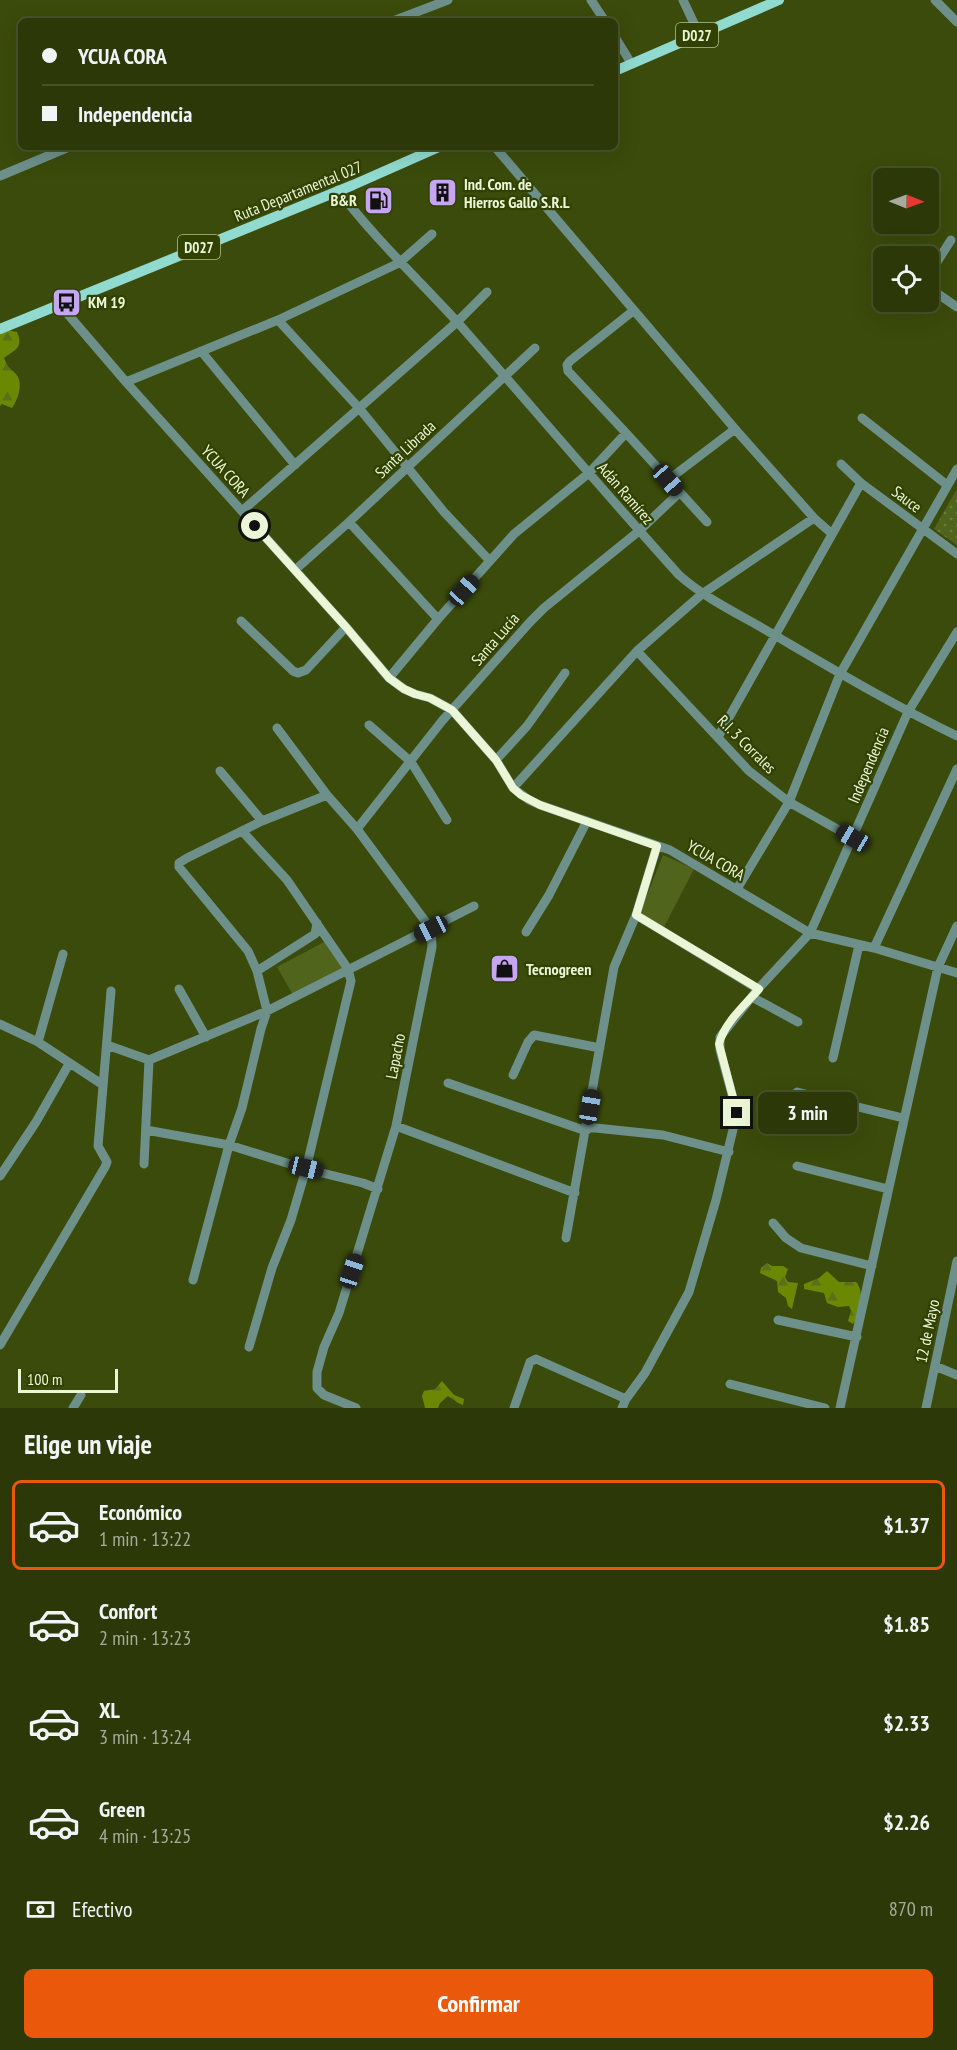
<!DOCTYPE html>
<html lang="es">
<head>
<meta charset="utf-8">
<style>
  :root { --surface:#2c3808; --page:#343f12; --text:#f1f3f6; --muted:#a6ac9c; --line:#485229; --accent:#ea580c }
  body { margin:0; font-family:"PT Sans Narrow",sans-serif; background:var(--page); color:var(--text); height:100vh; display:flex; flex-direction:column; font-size:22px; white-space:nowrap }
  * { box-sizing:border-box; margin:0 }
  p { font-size:20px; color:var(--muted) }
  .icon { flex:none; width:33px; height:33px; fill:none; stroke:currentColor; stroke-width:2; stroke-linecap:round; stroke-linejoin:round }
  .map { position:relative; height:1408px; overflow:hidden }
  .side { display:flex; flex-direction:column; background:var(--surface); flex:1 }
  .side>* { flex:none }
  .hud { position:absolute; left:18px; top:18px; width:600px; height:132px; border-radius:9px; box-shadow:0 6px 24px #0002,0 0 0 2px var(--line); display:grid; align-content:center; height:132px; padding:0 24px; background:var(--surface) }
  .needle { width:39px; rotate:91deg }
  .fabs { position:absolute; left:873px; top:168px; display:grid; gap:12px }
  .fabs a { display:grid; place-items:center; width:66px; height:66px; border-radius:9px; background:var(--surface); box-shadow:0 6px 24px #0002,0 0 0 2px var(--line); font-size:30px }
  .scale { position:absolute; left:18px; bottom:15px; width:100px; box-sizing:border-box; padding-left:6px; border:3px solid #ebf6d6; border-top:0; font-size:16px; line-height:21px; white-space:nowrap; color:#ebf6d6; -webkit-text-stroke:4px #314100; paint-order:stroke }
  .end { position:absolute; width:27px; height:27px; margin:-14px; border:8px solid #ebf6d6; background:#111; box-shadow:0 0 0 3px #111 }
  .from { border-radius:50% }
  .bubble { position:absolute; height:42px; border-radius:9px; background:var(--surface); box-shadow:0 6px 24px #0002,0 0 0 2px var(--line); font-size:20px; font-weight:700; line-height:42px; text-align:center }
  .car { position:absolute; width:18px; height:36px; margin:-18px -9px; border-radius:8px; box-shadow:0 0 4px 2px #0007; background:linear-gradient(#222 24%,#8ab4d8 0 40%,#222 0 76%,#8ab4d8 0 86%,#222 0) }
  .hud b { display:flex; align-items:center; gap:21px; height:57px; font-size:22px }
  .hud b+b { border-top:2px solid var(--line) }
  .hud i { width:15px; height:15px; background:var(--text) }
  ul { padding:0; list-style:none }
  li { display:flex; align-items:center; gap:18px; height:90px; margin:0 12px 9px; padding:0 12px; border:3px solid transparent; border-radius:9px }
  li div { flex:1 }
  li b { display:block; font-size:22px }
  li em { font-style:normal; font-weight:700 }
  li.on { border-color:var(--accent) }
  li>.icon { width:54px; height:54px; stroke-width:1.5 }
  h2 { padding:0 24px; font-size:27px; line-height:72px }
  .pay { display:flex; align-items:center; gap:15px; height:66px; padding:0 24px; font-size:22px }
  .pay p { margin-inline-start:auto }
  .action { display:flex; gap:12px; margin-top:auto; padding:12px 24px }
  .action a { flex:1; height:69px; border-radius:9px; background:var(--accent); color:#fff; font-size:24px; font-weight:700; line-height:69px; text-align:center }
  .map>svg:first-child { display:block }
</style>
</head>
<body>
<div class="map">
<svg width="957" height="1408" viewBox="0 0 957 1408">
  <defs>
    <pattern id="forest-firs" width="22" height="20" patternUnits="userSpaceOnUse" patternTransform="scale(1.5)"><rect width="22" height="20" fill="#6b8803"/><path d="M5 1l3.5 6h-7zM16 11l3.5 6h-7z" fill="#5c6f1b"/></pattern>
    <pattern id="park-dots" width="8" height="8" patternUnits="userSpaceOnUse" patternTransform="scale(1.5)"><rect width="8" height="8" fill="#50651b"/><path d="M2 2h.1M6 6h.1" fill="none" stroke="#697c3b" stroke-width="1.8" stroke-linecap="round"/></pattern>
  </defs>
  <rect width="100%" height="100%" fill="#3b4b0b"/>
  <path fill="url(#forest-firs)" d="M7,330L17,332C24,349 14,350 4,358C8,368 9,367 16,374C24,383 18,399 12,408L2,404L0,406V333Z
    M767,1263L772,1266H783L788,1269L785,1277L788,1282L798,1283L792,1309L788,1306L786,1298L778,1292L777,1281L760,1273L761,1268Z
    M827,1271L839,1282H856C865,1292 861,1314 853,1324L848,1321L851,1311L849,1306L838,1307L827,1303L824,1293L804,1289V1284L819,1278Z
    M442,1381L454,1395L464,1399L463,1405L458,1403L448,1396L440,1403L438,1408H425L422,1396L424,1391L435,1389Z"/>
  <path fill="url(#park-dots)" d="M957,489V545L934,529Z"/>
  <path fill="#50651b" d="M663,855L694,869L664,927L640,913Z
    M324,942L342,968L293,995L277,967Z"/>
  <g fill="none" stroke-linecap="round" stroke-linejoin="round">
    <path stroke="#6d908a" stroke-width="9" d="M591,0L605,21
      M683,0L699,34
      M935,0L957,22
      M393,21L448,0
      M615,37L631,63
      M495,147L735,429L814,518L831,533
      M0,176L69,147
      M338,190C375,239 419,280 460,325C533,408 605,493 679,575C707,600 743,616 776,636C836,671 895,706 957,736
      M928,276L951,240
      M928,287L957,307
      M60,305L126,382L346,627L389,678L404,689L415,694L430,698L452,710L496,760L513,788L529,800L540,805L670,850L810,933L874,948L957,973
      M633,311L570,361L567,365L568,371L626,433L707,522
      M278,320L359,408L444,512L490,561
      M201,351L295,465
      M126,382L278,320L399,263L432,234
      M862,418L947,485
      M841,464L861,483L957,554
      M668,480L735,429
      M242,511L457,322L487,292
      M349,522L438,619
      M295,570L349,522L535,348
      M241,621L293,671L298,673L306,670L346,627
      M637,651L749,771L789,802L853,838
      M389,678L438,619L514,534L589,473L626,433
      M369,725L411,762L447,820
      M277,728L327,795L357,829L431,929L432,947L396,1126L339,1313L324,1347L317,1372V1388L324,1395L356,1408
      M718,737L861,483
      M496,760L527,726L565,673
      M220,771L262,821
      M513,788L637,651L702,594L814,518
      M357,829L442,721L530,622L544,608L639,531L679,493
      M242,831L287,880L348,969L351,981L306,1169L291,1220L272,1268L249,1347
      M737,889L789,802L840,674L957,469
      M636,915L758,989
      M526,932L549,895L587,821
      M874,948L957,769
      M257,971L315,934L317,923
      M179,989L206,1037
      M752,997L798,1022
      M0,1024L38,1042L103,1085
      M38,1042L63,954
      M107,1045L149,1060L267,1011L474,906
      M833,1058L859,945
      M513,1075L528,1042L534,1035L600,1048
      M448,1083L586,1131
      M797,1092L903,1118
      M396,1126L575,1193
      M586,1127L663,1135L729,1152
      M146,1130L229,1145L306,1169L363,1183L378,1189
      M144,1164L149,1060
      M797,1166L888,1189
      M0,1176L36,1122L69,1064
      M773,1223L786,1238L801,1248L872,1266
      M566,1238L614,967L636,915L657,846
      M193,1280L229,1145L242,1108L261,1029L267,1011L257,971L248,951L179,867V863L187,858L262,821L327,795
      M778,1320L857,1337
      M0,1345L105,1167L107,1162L98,1146L111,991
      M935,1366L957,1375
      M730,1384L825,1408
      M73,1408L81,1395
      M514,1408L530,1362L536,1359L626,1399
      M622,1408L626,1399L645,1373L689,1292L716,1200L737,1113L720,1050V1037L758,989L810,933L908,712L957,632
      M840,1408L938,967L957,926
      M926,1408L957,1261"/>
    <path stroke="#91dacf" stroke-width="10" d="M615,71L779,0
      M0,329L353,185L439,147"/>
  </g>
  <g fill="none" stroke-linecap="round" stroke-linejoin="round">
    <path stroke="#ebf6d6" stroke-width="8" d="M255,526L346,627L389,678L404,689L415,694L430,698L452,710L496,760L513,788L521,795L540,805L657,846L636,915L759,989C745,1005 724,1023 719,1044L737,1113"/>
  </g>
  <defs>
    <symbol id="building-square" viewBox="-11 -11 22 22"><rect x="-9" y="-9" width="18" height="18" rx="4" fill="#c6a6f0" stroke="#314100"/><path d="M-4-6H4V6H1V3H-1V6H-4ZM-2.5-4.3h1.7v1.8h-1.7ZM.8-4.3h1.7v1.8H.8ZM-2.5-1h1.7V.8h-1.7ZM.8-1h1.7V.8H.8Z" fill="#111"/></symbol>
    <symbol id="fuel-square" viewBox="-11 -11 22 22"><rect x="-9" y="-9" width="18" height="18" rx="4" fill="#c6a6f0" stroke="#314100"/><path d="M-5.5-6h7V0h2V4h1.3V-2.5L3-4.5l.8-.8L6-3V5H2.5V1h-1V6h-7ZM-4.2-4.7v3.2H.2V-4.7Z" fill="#111"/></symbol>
    <symbol id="bus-square" viewBox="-11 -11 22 22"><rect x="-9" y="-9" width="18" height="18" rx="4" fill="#c6a6f0" stroke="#314100"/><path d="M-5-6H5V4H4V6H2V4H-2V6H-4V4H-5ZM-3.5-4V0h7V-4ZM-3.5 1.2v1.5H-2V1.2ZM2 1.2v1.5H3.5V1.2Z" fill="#111"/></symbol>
    <symbol id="shop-square" viewBox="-11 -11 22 22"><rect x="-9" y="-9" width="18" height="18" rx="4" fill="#c6a6f0" stroke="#314100"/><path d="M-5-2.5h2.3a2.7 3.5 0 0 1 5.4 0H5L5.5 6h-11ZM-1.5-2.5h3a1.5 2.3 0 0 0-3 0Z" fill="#111"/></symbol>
  </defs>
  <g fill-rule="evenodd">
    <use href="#building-square" x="426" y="176" width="33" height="33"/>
    <use href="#fuel-square" x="362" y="184" width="33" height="33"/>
    <use href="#bus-square" x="50" y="286" width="33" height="33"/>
    <use href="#shop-square" x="488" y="952" width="33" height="33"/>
  </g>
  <g text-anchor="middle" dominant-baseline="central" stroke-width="4.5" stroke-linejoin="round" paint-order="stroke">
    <g fill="#314100" stroke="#b3c096" stroke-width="1.5">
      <rect x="676" y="23" width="42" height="24" rx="4.5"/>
      <rect x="178" y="235" width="42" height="24" rx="4.5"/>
    </g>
    <g font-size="15" font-weight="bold" fill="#ebf6d6">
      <text x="697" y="35">D027</text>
      <text x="199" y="247">D027</text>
    </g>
    <g font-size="16" font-weight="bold" fill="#ebf6d6" stroke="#314100" text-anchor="start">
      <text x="464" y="184">Ind. Com. de<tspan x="464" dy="18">Hierros Gallo S.R.L</tspan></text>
      <text x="357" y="200" text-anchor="end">B&amp;R</text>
      <text x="88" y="302">KM 19</text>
      <text x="526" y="969">Tecnogreen</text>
    </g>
    <g font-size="16" fill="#ebf6d6" stroke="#314100">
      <text transform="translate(298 191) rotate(-22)">Ruta Departamental 027</text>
      <text transform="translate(405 449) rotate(-43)">Santa Librada</text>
      <text transform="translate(226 471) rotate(48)">YCUA CORA</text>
      <text transform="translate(626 493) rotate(49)">Adán Ramírez</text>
      <text transform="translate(907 499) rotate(37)">Sauce</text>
      <text transform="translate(495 639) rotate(-49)">Santa Lucía</text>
      <text transform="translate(747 744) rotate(45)">R.I. 3 Corrales</text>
      <text transform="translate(868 765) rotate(-67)">Independencia</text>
      <text transform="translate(716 860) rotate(30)">YCUA CORA</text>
      <text transform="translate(395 1056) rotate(-79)">Lapacho</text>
      <text transform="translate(927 1331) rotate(-78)">12 de Mayo</text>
    </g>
  </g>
</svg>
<div class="fabs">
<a><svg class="needle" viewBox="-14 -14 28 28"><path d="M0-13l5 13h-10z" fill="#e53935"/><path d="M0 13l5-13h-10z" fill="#a6ac9c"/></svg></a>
<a><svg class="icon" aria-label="locate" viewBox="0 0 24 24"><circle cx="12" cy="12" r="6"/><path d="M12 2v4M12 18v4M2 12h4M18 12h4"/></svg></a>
</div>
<div class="scale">100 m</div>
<i class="end from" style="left:255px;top:526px"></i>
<i class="end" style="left:737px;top:1113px"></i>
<div class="bubble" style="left:758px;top:1092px;width:99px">3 min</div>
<i class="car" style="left:668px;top:480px;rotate:139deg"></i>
<i class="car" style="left:464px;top:590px;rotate:42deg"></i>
<i class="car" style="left:853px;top:838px;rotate:300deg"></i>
<i class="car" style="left:431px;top:929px;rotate:244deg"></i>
<i class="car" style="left:590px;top:1107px;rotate:10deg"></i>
<i class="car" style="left:306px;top:1168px;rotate:104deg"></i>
<i class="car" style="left:352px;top:1271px;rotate:18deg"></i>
<div class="hud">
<b><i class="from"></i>YCUA CORA</b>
<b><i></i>Independencia</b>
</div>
</div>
<section class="side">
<h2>Elige un viaje</h2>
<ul>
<li class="on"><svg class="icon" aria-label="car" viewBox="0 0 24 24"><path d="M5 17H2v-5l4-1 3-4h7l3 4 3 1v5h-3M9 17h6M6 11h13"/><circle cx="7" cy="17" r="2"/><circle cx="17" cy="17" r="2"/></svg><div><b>Económico</b><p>1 min · 13:22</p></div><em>$1.37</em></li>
<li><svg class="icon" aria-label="car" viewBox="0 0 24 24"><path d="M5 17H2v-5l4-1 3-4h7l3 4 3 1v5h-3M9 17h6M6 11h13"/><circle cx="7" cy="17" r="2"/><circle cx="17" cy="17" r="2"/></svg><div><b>Confort</b><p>2 min · 13:23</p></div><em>$1.85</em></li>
<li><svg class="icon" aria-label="car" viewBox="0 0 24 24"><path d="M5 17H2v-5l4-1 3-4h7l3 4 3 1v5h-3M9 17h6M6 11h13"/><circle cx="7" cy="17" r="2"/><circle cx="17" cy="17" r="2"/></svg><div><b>XL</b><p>3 min · 13:24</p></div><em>$2.33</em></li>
<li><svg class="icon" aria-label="car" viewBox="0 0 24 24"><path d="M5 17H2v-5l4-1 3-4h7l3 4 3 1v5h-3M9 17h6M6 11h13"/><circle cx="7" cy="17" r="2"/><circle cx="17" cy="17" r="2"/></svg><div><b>Green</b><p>4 min · 13:25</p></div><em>$2.26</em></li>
</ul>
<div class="pay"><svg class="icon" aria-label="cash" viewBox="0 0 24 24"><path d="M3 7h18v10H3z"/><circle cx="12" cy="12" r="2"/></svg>Efectivo<p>870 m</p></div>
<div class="action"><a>Confirmar</a></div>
</section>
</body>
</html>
